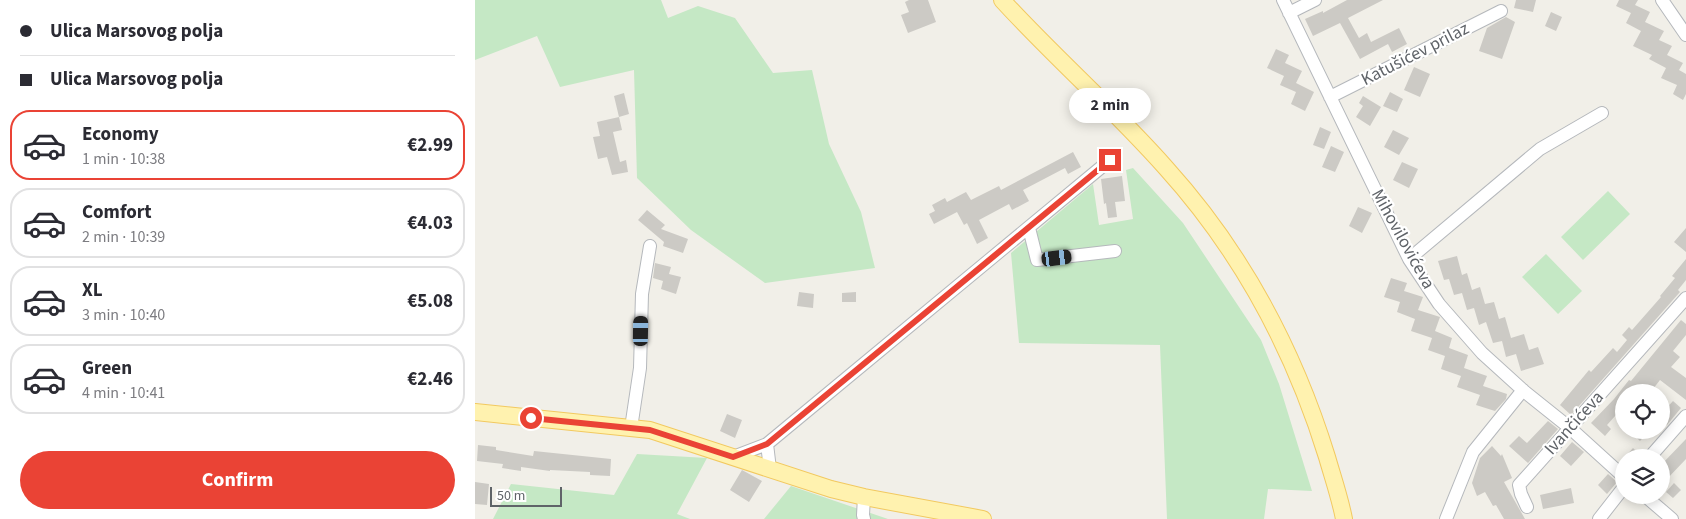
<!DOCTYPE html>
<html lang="en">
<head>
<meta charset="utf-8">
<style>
  :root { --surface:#fff; --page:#f2f2f3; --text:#2b2b33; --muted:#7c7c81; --line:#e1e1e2; --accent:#ea4335 }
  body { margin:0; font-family:"Source Sans 3",sans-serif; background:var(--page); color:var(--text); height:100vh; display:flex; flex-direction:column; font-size:19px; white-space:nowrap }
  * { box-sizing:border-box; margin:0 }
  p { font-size:16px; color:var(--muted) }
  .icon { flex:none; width:28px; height:28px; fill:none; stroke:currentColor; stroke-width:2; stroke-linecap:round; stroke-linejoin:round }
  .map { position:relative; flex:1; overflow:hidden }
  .details { display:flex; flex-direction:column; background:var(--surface); width:475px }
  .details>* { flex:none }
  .banner { display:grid; align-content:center; height:110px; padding:0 20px; background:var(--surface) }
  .buttons { position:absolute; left:1140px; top:384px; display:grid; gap:10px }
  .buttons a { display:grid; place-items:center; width:55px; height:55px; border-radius:50%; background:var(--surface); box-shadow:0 2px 12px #0003; font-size:25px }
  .scale { position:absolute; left:15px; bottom:12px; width:72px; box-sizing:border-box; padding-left:5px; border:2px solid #5f6368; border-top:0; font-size:14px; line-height:18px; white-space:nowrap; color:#5f6368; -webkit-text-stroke:4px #fff; paint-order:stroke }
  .end { position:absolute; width:22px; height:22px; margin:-11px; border:6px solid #ea4335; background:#fff; box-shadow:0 0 0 2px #fff }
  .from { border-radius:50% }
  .bubble { position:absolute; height:35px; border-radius:18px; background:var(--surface); box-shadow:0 2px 12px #0003; font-size:16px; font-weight:700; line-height:35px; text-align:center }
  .car { position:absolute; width:15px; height:30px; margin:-15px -8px; border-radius:6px; box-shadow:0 0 4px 1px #0007; background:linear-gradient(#222 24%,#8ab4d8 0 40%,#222 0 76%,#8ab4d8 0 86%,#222 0) }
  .banner b { display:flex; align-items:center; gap:18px; height:48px; font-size:19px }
  .banner b+b { border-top:1px solid var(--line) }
  .banner i { width:12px; height:12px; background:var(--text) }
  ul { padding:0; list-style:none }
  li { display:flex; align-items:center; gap:15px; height:70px; margin:0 10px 8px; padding:0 10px; border:2px solid var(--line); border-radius:20px }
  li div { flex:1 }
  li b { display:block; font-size:19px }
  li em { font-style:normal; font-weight:700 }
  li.active { border-color:var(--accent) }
  li>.icon { width:45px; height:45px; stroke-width:1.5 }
  .action { display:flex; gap:10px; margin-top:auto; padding:10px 20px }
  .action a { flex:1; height:58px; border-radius:30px; background:var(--accent); color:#fff; font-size:20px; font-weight:700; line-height:58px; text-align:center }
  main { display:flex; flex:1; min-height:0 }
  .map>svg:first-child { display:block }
</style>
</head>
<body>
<main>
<section class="details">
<div class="banner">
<b><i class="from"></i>Ulica Marsovog polja</b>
<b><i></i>Ulica Marsovog polja</b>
</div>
<ul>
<li class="active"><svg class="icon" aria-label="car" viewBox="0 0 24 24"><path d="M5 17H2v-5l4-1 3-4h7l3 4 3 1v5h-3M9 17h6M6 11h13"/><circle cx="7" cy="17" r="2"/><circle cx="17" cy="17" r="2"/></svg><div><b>Economy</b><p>1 min · 10:38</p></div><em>€2.99</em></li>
<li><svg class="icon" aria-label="car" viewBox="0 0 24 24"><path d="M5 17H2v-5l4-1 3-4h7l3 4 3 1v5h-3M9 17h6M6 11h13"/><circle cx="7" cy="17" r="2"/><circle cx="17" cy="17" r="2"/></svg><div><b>Comfort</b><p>2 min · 10:39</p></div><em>€4.03</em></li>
<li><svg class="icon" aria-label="car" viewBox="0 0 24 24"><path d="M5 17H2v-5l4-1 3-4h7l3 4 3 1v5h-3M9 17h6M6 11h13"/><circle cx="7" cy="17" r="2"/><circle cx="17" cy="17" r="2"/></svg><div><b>XL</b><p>3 min · 10:40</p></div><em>€5.08</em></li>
<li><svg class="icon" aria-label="car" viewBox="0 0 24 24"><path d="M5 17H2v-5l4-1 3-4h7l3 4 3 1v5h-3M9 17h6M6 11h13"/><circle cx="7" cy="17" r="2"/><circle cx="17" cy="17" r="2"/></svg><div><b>Green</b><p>4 min · 10:41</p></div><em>€2.46</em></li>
</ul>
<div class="action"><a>Confirm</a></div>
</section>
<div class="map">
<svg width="1211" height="519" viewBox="0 0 1211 519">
  <rect width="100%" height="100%" fill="#f1efe8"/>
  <path fill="#c5e8c5" d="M0,0H186L193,18L223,6L260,18L298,73L337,70L354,144L386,212L400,268L290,283L216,230L162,178L159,70L85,87L62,36L0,60Z
    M658,168L708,223L786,340L804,384L837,491L793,489L789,519H692L685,345L544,343L536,253L618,184L624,225L658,219L651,170Z
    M1133,191L1155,214L1108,260L1086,237Z
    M1071,254L1107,291L1083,314L1047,277Z
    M162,454L232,458L202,514L215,519H18L36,484L139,495Z
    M316,486L413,519H289Z"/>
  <path fill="#cccac5" d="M434,0H453L461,22L433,33L426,15L434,12L430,2Z
    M872,0H908L873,18L884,38L892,33L896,42L924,28L932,44L917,52L913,44L885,59L865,23L838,36L830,19L848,11V13Z
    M1041,0H1061L1058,12L1039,8Z
    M1144,0H1163L1160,5L1175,12L1170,22L1189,31L1184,40L1197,46L1192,55L1208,63L1204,70L1211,74V94L1208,100L1198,94L1202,85L1186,78L1191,68L1174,59L1177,55L1158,46L1166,31L1151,23L1156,13L1141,6Z
    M1076,12L1087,17L1081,31L1070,26Z
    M1031,17L1040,22L1027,59L1004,51L1012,28Z
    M801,49L814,55L810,63L827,71L821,83L839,92L830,111L816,104L821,92L805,85L809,76L792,68Z
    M939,67L955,74L945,97L929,90Z
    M915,92L928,99L922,112L908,106Z
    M149,93L154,114L144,117L139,96Z
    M888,96L906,107L895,126L881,117L888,106L884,103Z
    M144,117L147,130L138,132L145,162L151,160L153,172L137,175L132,157L123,159L118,137L125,136L122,122Z
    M845,127L856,132L849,149L838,145Z
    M918,130L934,138L924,155L909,147Z
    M856,146L869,152L860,172L847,167Z
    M598,152L606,167L593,174L590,168L548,190L554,201L537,210L534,204L504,220L513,238L502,244L492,223L489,225L482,212L459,224L454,214L460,211L457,205L470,198L472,202L491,192L496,200L524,186L526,190Z
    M927,162L943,169L934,188L918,180Z
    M647,176L650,201L640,202L642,217L633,218L631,203L629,204L626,179Z
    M883,207L897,213L887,233L874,226Z
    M172,210L190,225L186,229L213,239L208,253L188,246L189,242L163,220Z
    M1211,228V252L1199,242Z
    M982,256L987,275L992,273L997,290L1005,287L1010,304L1019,302L1024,319L1030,317L1036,338L1049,334L1054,350L1063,347L1069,364L1046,371L1041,354L1031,357L1027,341L1018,343L1011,322L1004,325L999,308L992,310L987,293L979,295L974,279L969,280L963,261Z
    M1211,259V280L1203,290L1205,292L1096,415L1085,405L1114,370L1116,372L1138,348L1142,352L1152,340L1147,335L1154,327L1157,330L1186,297L1185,296L1200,278L1197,276Z
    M180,263L196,267L194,274L206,277L201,294L186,289L188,281L178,278Z
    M916,278L932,283L929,291L948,297L943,310L965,317L960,331L977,338L974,348L993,355L989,368L1012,376L1008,386L1032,394L1031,399L1020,411L1001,405L1005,395L982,387L986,376L966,369L970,356L953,350L957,338L936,331L940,319L922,312L925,302L909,297Z
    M324,292L339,294L338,308L322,306Z
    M381,292V302H367V293Z
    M1206,320L1211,324V335L1198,351L1205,357L1196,367L1211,378V400L1185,380L1178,389L1174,385L1167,392H1149V406L1132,425L1136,429L1130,436L1116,423L1139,399L1154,380L1156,381Z
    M1198,401L1206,408L1192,425L1186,419V414Z
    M252,414L267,420L260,438L245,431Z
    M1073,421L1083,429L1053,463L1034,446L1044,436L1052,443Z
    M1154,430H1175L1165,441Z
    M1211,439V459L1191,480L1186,476V465Z
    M1097,442L1109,452L1096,466L1085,456Z
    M3,445L21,447V450L58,456L59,451L136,459L135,476L115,475V472L75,470V471L46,467V471L27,468L28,464L2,461Z
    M1017,446L1026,456L1027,454L1037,478L1029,482L1050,519H1029L1021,505L1018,506L1010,492L1002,496L997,483L1005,458Z
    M1158,448L1166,456V458H1149Z
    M267,470L287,481L274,502L255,490Z
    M1133,474L1142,482L1132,494L1123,485Z
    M0,482L14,484L12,505L0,504Z
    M1199,483L1206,490L1198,498L1191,492Z
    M1096,488L1099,503L1068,509L1065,495Z"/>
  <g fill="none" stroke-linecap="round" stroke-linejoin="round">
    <defs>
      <path id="minor" d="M808,0L934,259L964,304L1007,353L1050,392L1095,428L1149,477
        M1187,0L1211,35
        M814,13L840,0
        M855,97L1026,11
        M554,228L562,260L640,251
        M934,259L1065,149L1127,113
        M156,428L165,368L167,294L175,246
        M258,457L292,444
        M1174,458L1211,416
        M295,469L292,444L635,160
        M1169,495L1197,519
        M1052,507L1046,494L1044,485L1211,298
        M389,519L388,515L389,497
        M971,519L998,452L1048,390
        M1124,519L1149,487"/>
      <path id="major" d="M527,0C580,58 639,109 691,168C766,251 819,350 852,457C858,478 865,498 869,519
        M0,412L175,430L356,489L389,497L508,519"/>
    </defs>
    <use href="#minor" stroke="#b5b8bc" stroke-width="14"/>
    <use href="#major" stroke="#f2c960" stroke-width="18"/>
    <use href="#minor" stroke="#fff" stroke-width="12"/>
    <use href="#major" stroke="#fff2af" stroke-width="16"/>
  </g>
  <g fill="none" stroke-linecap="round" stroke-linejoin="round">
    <path stroke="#ea4335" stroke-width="6" d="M56,418L175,430L258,457L292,444L635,160"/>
  </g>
  <g text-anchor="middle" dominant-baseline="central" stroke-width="4.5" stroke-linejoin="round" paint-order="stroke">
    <g font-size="18" fill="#5f6368" stroke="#fff">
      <text transform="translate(940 54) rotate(-27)">Katušićev prilaz</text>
      <text transform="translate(928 239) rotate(61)">Mihovilovićeva</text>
      <text transform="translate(1099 423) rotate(-48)">Ivančićeva</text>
    </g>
  </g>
</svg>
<div class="buttons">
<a><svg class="icon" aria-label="locate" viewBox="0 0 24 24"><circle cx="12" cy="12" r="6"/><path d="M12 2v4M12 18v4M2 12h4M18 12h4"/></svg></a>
<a><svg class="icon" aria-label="layers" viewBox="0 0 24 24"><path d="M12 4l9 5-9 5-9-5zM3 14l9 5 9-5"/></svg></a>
</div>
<div class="scale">50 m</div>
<i class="end from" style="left:56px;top:418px"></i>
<i class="end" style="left:635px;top:160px"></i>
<div class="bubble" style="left:594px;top:88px;width:82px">2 min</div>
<i class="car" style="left:582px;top:258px;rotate:83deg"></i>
<i class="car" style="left:166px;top:331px;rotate:1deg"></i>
</div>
</main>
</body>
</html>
